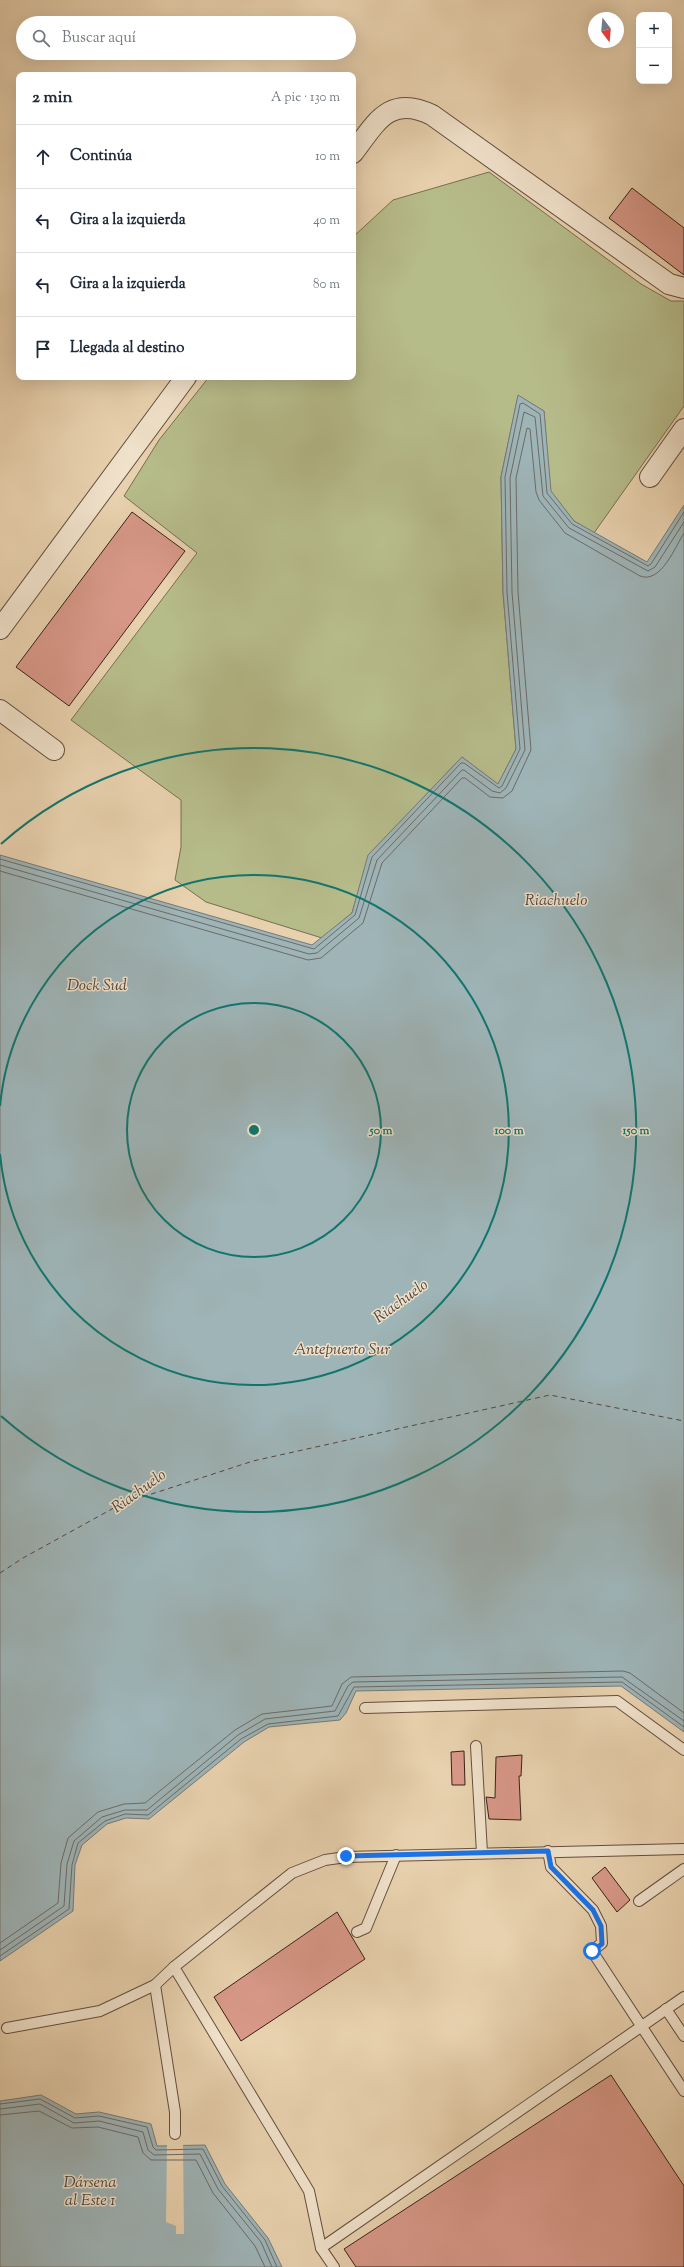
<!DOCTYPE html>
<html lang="es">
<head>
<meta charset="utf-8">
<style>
  body { margin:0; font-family:"Sorts Mill Goudy",serif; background:#f6f6f7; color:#1f2937 }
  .controls { position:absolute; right:12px; top:12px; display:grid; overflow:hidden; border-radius:8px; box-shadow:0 4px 16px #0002 }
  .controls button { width:36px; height:36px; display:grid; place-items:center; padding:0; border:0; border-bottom:1px solid #e0e1e3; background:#fff; color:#1f2937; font:20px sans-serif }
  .compass { position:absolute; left:588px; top:12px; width:36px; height:36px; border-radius:50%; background:#fff; box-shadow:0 4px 16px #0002; rotate:164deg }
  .stop { position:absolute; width:12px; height:12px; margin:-9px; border:3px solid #1a73e8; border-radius:50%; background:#fff }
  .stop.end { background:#1a73e8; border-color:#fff; box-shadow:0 1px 4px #0008 }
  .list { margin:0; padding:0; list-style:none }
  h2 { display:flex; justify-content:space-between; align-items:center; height:52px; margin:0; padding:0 16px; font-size:17px }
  h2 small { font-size:13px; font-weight:400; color:#747a83 }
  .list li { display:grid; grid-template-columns:26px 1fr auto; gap:12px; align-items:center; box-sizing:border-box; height:64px; padding:0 16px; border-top:1px solid #e0e1e3 }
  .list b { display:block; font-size:15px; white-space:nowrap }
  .list em { font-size:13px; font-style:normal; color:#747a83 }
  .icon { flex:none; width:22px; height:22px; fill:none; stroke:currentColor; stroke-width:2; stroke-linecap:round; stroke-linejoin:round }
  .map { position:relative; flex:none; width:684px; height:2267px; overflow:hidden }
  .search { position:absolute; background:#fff; box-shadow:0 4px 16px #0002; left:16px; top:16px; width:340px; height:44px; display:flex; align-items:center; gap:10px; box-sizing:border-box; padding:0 14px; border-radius:22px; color:#747a83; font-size:15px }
  .panel { position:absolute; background:#fff; box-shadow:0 4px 16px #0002; left:16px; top:72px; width:340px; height:308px; border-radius:8px }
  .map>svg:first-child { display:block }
  .green { fill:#b6bb8a; stroke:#786e51 }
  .water { fill:#9eb4b7; stroke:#767a77 }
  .pier { fill:#e8d1ae }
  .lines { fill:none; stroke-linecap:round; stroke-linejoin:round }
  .shore { stroke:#6c6b68; stroke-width:1 }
  .ferry { stroke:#524640; stroke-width:1; stroke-dasharray:5 4; stroke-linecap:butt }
  .building { fill:#d89888; stroke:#392218 }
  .lane-casing { stroke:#654e3e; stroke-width:12 }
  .street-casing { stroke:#654e3e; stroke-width:22 }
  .lane { stroke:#f0e1ca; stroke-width:10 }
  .street { stroke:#f0e1ca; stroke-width:20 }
  .route { stroke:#1a73e8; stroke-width:5 }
  .ring { fill:none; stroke:#0f766e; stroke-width:2 }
  .labels { text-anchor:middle; stroke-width:3; stroke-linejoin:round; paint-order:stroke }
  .water-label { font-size:16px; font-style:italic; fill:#524640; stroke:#f0e1ca }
  .centre { fill:#0f766e; stroke:#f0e1ca; stroke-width:2 }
  .ring-label { font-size:12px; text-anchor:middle; font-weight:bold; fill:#0f766e; stroke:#f0e1ca; stroke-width:3; stroke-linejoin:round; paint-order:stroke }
</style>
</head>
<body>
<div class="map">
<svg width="684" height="2267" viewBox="0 0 684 2267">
  <rect width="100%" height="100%" fill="#e8d1ae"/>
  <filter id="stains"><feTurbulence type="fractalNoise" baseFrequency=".005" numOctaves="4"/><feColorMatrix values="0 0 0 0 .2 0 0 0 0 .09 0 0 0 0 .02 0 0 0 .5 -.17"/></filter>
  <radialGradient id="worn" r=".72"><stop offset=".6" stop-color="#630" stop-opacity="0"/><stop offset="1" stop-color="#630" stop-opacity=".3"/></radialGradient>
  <!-- green -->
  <path class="green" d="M489,172L641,284L671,301H684V406L594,533L574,521L550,491L544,411L518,396L501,477L503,592L516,749L498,785L462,757L369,855L352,913L322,938L206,902L175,880L181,847V800L71,720L197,553L124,496L159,440L209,377H353V237L393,200Z"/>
  <!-- water -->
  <g class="water">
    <path d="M518,395L544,411L551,491L574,521L647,562L684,505V1732L621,1686L356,1691L346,1713L340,1720L269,1727L244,1742L149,1819L126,1818L107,1824L82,1845L75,1865L73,1911L0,1961V855L312,945L352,913L368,855L462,757L498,784L516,749L503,592L501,477Z"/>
    <path d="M41,2095L76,2114L99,2112L151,2124L157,2146L205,2145L225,2184L268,2238L282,2267H0V2101Z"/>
  </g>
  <!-- pier -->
  <path class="pier" d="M183,2143L184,2234H176V2226L166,2222L167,2144Z"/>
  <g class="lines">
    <!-- shore -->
    <g class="shore">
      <path d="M0,859L314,949L355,915L372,857L461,763H464L499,788L502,786L520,749L507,592L505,477L520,404L523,403L540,414L547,493L572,524L648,566L651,564L684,512"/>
      <path d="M0,865L309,954L317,953L359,918L377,860L462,770H464L492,791L500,793L506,788L525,750L512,592L510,478L524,412L535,417L543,496L569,528L648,571L655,567L684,522"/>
      <path d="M0,871L308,960L321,958L363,923L382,863L462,778H465L490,797L503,798L512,791L531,750L518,592L516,478L527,428L530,429L536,492L539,500L565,533L640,576C661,584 675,547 684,533"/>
      <path d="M0,1943L58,1903L61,1863L68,1838L98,1812L124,1804L145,1803L235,1730L262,1714L332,1706L342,1684L351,1677L623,1671L630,1673L684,1713"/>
      <path d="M0,1950L64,1906L67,1864L74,1841L102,1817L125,1810H147L238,1735L265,1719L335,1711L348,1686L353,1682L622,1677L684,1721"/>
      <path d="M0,1956L69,1909L72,1865L78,1843L105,1821L125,1814L148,1815L241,1739L268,1724L338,1716L354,1687L622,1682L684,1727"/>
      <path d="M0,2104L40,2099L75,2118L99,2116L147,2127L153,2147L156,2150L203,2149L222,2186L265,2240L277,2267"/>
      <path d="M0,2109L40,2104L74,2123L99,2121L143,2132L148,2150L154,2155L200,2154L218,2189L261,2242L272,2267"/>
      <path d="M0,2115L39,2111L72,2128L98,2127L138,2137L143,2153L151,2160H196L213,2193L255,2246L265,2267"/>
    </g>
    <!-- ferry -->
    <path class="ferry" d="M0,1573L23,1558L121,1504L253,1461L550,1395L684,1421"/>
  </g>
  <!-- building -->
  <g class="building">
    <path d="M632,188L684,228V275L609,218Z"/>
    <path d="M132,512L185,551L69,706L16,667Z"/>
    <path d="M464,1751L465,1785H452L451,1752Z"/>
    <path d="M522,1755L521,1776H519L521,1820L489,1819L486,1797L495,1798L496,1757Z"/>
    <path d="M605,1867L630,1900L617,1912L592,1878Z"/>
    <path d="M337,1912L365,1959L241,2041L214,1997Z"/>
    <path d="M611,2075L684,2186V2267H356L344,2249Z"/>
  </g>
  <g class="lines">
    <defs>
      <g id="lane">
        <path d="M365,1708L617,1701L684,1750"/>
        <path d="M476,1746L482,1853"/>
        <path d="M548,1851L551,1867L593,1910L601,1926L602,1943L592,1951L684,2091"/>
        <path d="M639,1901L684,1869"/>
        <path d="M357,1932L366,1928L396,1855"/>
        <path d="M155,1985L175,2112V2134"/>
        <path d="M666,2009L684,2036"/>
        <path d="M7,2028L100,2011L155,1985L174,1967"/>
        <path d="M321,2248L684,1997"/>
        <path d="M334,2267L321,2248L309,2191L174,1967L292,1873L325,1860L346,1857L684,1849"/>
      </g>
      <g id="street">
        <path d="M353,153C376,123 389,94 432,115L669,284L684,288"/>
        <path d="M650,477L684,429"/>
        <path d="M0,629L186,377"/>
        <path d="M0,710L54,750"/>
      </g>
    </defs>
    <!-- lane casing -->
    <use href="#lane" class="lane-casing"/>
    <!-- street casing -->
    <use href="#street" class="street-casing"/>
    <!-- lane -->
    <use href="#lane" class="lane"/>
    <!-- street -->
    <use href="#street" class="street"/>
  </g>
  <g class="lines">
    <!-- route -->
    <path class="route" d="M346,1856L548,1851L551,1867L593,1910L601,1926L602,1944L592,1951"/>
  </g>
  <!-- distance rings -->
  <g class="ring">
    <circle cx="254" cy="1130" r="127"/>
    <path d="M0 1106A255 255 0 1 1 0 1154"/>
    <path d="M1 844A382 382 0 1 1 1 1416"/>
  </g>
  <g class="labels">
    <!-- water labels -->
    <g class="water-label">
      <text x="556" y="905">Riachuelo</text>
      <text x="97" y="990">Dock Sud</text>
      <text transform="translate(400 1300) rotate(-36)" y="6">Riachuelo</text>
      <text x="342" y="1354">Antepuerto Sur</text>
      <text transform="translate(138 1490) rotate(-36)" y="6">Riachuelo</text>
      <text x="90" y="2187">Dársena<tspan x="90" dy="18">al Este 1</tspan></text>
    </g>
  </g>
  <circle cx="254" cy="1130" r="6" class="centre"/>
  <g class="ring-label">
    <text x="381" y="1134">50 m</text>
    <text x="509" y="1134">100 m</text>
    <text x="636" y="1134">150 m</text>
  </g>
  <rect width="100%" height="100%" filter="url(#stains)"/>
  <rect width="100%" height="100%" fill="url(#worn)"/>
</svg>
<div class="controls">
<button>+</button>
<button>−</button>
</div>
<svg class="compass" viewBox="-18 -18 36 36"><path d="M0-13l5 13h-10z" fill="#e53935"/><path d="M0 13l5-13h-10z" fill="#747a83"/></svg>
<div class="stop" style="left:592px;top:1951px"></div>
<div class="stop end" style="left:346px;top:1856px"></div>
<div class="search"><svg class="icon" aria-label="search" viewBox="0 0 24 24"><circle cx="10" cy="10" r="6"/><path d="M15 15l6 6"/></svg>Buscar aquí</div>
<section class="panel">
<h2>2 min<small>A pie · 130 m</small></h2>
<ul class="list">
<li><svg class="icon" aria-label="ahead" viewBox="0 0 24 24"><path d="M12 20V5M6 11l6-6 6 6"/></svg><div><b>Continúa</b></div><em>10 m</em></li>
<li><svg class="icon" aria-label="left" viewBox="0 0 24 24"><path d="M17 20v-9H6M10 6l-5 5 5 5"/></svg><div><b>Gira a la izquierda</b></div><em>40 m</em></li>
<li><svg class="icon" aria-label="left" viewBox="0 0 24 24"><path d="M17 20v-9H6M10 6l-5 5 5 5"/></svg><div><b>Gira a la izquierda</b></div><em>80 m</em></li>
<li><svg class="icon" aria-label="arrive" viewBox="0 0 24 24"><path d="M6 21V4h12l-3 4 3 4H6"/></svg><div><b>Llegada al destino</b></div></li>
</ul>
</section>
</div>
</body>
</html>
